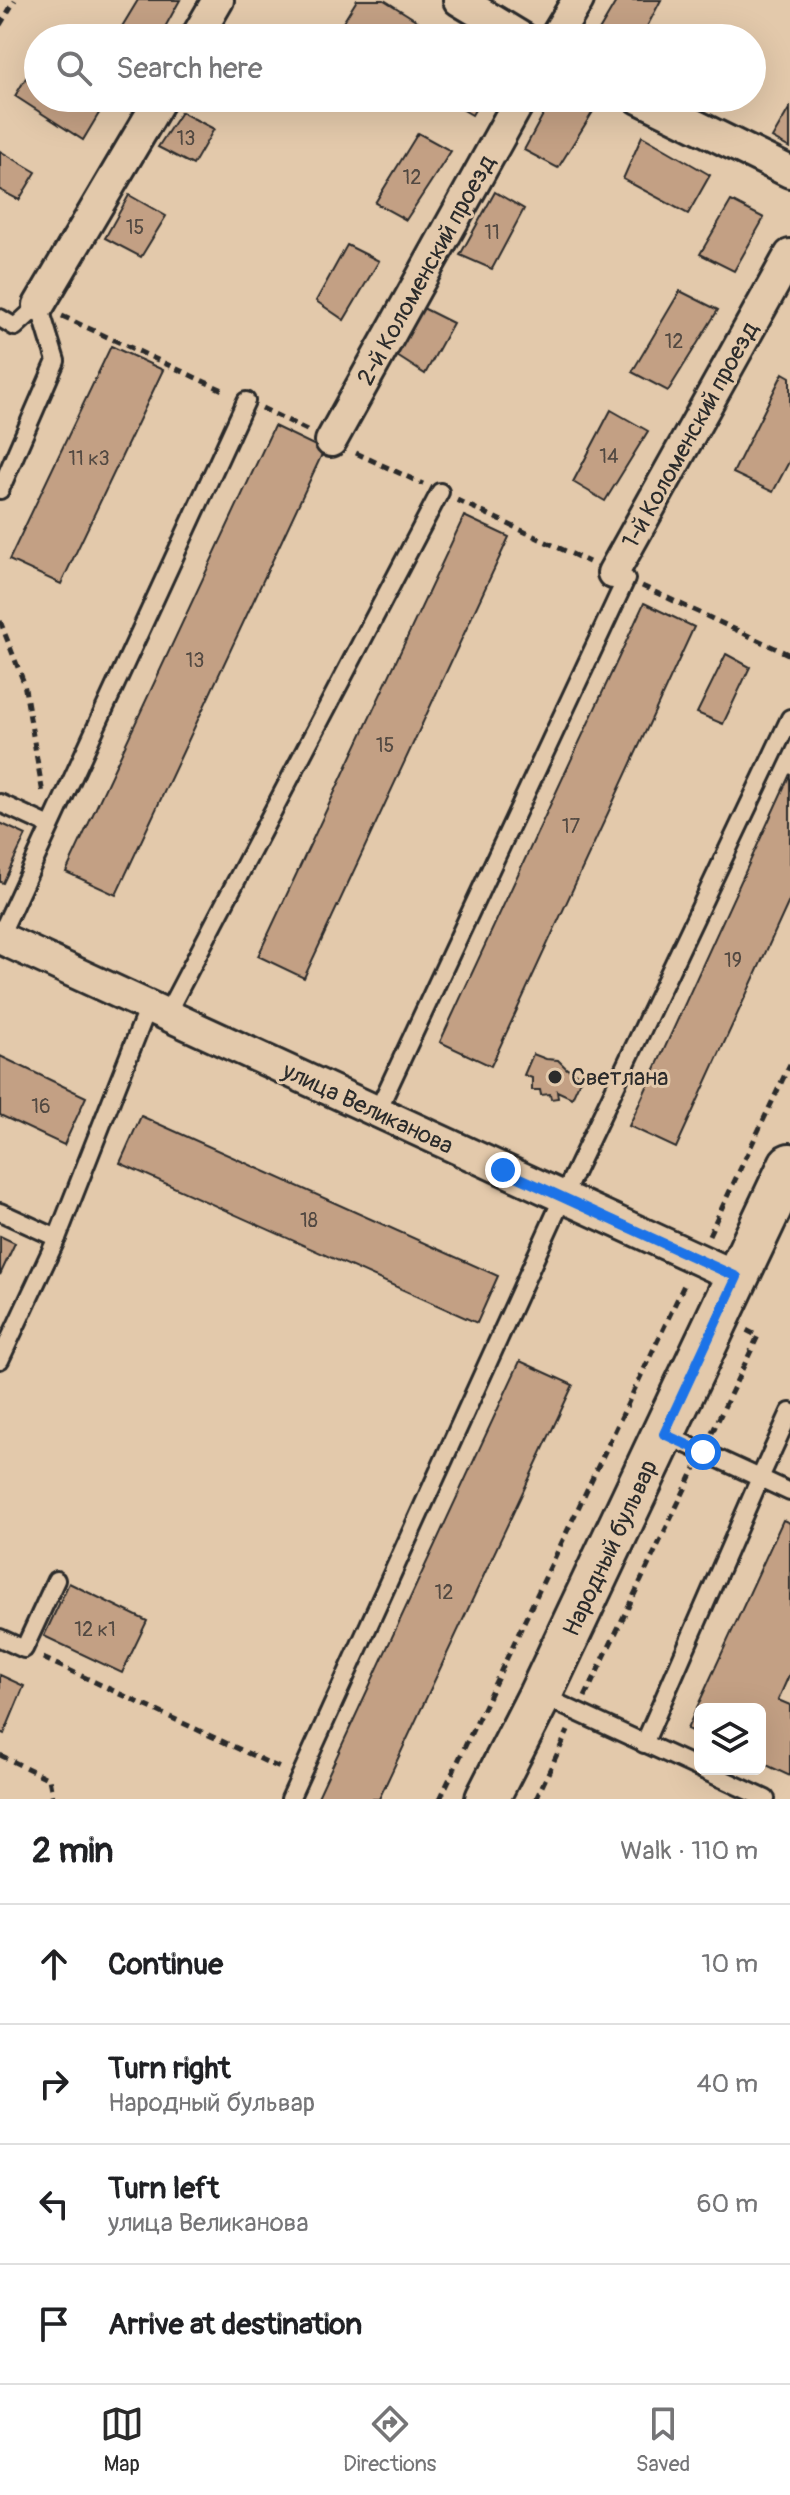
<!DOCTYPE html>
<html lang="en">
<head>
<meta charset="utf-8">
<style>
  body { margin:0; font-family:Pangolin,sans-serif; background:#f2f2f2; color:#202124 }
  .controls { position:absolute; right:24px; bottom:24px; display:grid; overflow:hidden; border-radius:12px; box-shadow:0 8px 32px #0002 }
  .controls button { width:72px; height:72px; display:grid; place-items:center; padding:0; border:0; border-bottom:2px solid #e0e0e0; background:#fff; color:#202124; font:40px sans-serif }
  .stop { position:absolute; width:24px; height:24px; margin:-18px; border:6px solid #1a73e8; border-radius:50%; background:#fff }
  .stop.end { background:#1a73e8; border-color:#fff; box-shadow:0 2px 8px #0008 }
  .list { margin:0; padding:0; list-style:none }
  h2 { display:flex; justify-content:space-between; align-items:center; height:104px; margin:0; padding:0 32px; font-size:34px }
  h2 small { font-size:26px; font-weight:400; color:#757577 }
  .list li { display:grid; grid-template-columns:52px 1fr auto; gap:24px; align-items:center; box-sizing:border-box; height:120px; padding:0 32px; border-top:2px solid #e0e0e0 }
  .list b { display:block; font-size:30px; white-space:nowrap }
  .list p { margin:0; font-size:26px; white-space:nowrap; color:#757577 }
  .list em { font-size:26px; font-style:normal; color:#757577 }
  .icon { flex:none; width:44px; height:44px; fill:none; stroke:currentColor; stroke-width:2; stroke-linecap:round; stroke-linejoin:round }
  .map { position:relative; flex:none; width:790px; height:1799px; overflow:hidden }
  .search { position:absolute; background:#fff; box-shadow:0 8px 32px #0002; left:24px; right:24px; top:24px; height:88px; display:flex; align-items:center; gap:20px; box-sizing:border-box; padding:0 28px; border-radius:44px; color:#757577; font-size:30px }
  .sheet { height:584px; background:#fff }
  nav { display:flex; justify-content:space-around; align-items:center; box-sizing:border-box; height:112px; border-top:2px solid #e0e0e0; background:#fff; font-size:22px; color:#757577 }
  nav a { display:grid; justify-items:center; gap:4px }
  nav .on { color:#2b2b2b }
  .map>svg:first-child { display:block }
  .building { fill:#c3a084; stroke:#2b2b2b; stroke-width:2 }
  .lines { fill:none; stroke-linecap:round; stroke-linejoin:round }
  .lane-casing { stroke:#2b2b2b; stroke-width:22 }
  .street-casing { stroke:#2b2b2b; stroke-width:36 }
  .secondary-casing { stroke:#2b2b2b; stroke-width:48 }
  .path { stroke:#2b2b2b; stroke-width:5; stroke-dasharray:8 6; stroke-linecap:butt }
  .lane { stroke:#e3c9ab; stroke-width:16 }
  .street { stroke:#e3c9ab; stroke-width:30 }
  .secondary { stroke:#e3c9ab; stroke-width:42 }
  .route { stroke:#1a73e8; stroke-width:10 }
  .poi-dot { fill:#2b2b2b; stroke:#e3c9ab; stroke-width:3 }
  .labels { text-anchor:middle; stroke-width:6; stroke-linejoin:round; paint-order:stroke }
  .number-label { font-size:20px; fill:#514841 }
  .street-label { font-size:24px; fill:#2b2b2b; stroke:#e3c9ab }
  .poi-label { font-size:24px; fill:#2b2b2b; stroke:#e3c9ab; text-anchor:start }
</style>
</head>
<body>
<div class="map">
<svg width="790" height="1799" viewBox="0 0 790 1799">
  <rect width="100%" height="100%" fill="#e3c9ab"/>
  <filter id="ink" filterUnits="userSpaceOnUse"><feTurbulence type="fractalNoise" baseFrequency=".0125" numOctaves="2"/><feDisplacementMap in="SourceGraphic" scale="16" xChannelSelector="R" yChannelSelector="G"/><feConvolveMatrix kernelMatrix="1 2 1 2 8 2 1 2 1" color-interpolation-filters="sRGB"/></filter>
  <g filter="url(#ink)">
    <!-- building -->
    <g class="building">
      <path d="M138,0H180L159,38H115Z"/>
      <path d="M357,0H384L435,32L431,38H354L339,29Z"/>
      <path d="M617,0H661L641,38H604L597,34Z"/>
      <path d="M38,58V98L107,100L83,140L15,96Z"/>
      <path d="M443,98H482L472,115Z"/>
      <path d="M552,98H592L599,102L558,168L524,150Z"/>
      <path d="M790,107V148L772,138Z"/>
      <path d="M181,112L214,129L193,165L158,147Z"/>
      <path d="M418,133L451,151L406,220L375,203Z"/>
      <path d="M642,136L710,175L688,214L623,179Z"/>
      <path d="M0,151L36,172L19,200L0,190Z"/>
      <path d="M495,192L524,209L492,269L460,255Z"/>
      <path d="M129,195L166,216L141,257L105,238Z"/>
      <path d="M731,201L764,218L734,271L700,254Z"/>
      <path d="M347,245L379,261L344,320L316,301Z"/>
      <path d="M680,291L718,310L668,391L632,372Z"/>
      <path d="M421,307L453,323L425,374L397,356Z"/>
      <path d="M111,346L163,370L61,584L9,560Z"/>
      <path d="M783,373L790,377V460L773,492L733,473Z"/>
      <path d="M611,410L648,431L605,501L573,482Z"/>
      <path d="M274,426L324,450L116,895L66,872Z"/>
      <path d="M464,516L509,537L304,978L258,956Z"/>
      <path d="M644,603L694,627L491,1066L440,1042Z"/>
      <path d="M726,654L750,667L723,724L697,713Z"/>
      <path d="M790,774V899L676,1148L629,1126Z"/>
      <path d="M0,823L26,835L3,883L0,882Z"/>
      <path d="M533,1054L546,1059L558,1060L567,1069L582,1076L572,1098L557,1091L558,1098L551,1099L550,1094L541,1095L540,1090H532V1078L524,1075Z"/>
      <path d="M0,1056L86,1097L64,1145L0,1115Z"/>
      <path d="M141,1116L498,1276L477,1323L120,1163Z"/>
      <path d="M0,1236L15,1243L0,1275Z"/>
      <path d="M520,1361L573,1385L379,1799H317Z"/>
      <path d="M783,1520L790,1523V1673L778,1700L790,1705V1776L760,1762V1709H700V1735L687,1729Z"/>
      <path d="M69,1583L147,1621L122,1673L44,1636Z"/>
      <path d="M0,1675L24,1686L4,1734L0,1732Z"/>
    </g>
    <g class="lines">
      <defs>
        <g id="lane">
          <path d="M0,318L15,327L39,305L56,361L0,490"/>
          <path d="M0,803L50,826"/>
          <path d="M0,936L246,401"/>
          <path d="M166,1015L440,492"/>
          <path d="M377,1112L626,579"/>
          <path d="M0,1212L57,1238"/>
          <path d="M0,1360L57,1238L148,1007"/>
          <path d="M664,1434L760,1478L790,1412"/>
          <path d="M0,1638L24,1649L56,1580"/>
          <path d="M540,1695L766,1799"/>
          <path d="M644,1744L760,1478L790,1492"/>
          <path d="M290,1799L563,1197L790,718"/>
        </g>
        <g id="street">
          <path d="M459,0L522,38"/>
          <path d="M196,38L218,0"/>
          <path d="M555,38L578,0"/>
          <path d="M639,98L790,172"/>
          <path d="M39,305L161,98"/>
          <path d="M331,441L521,98"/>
          <path d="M613,573L790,255"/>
          <path d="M0,938L737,1277"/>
        </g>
        <path id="secondary" d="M487,1799L540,1695L790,1165"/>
      </defs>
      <!-- lane casing -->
      <use href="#lane" class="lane-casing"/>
      <!-- street casing -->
      <use href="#street" class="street-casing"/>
      <!-- secondary casing -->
      <use href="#secondary" class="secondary-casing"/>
      <!-- path -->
      <g class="path">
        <path d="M0,25L15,0"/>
        <path d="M62,316L227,392"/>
        <path d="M262,408L307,430"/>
        <path d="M356,453L423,484"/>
        <path d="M457,500L589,562"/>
        <path d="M642,586L790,655"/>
        <path d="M0,621L24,683L43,794"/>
        <path d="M709,1235L790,1064"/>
        <path d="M712,1433L758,1336L746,1330"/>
        <path d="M43,1658L284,1770"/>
        <path d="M585,1697L695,1468"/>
        <path d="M0,1755L49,1779L53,1799"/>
        <path d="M440,1799L685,1283"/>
        <path d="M536,1799L568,1731"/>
      </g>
      <!-- lane -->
      <use href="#lane" class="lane"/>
      <!-- street -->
      <use href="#street" class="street"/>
      <!-- secondary -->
      <use href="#secondary" class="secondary"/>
    </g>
  </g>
  <g class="lines" filter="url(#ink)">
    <!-- route -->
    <path class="route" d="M503,1170L737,1277L664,1434L703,1452"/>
  </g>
  <!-- markers -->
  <circle class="poi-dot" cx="555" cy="1077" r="8"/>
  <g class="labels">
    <!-- number labels -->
    <g class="number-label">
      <text x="186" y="145">13</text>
      <text x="412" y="184">12</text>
      <text x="135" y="234">15</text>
      <text x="492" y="239">11</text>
      <text x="674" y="348">12</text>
      <text x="609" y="463">14</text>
      <text x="89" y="465">11 к3</text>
      <text x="195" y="667">13</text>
      <text x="385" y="752">15</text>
      <text x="571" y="833">17</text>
      <text x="733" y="967">19</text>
      <text x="41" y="1113">16</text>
      <text x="309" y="1227">18</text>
      <text x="444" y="1599">12</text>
      <text x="95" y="1636">12 к1</text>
    </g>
    <!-- street labels -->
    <g class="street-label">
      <text transform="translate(426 270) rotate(-61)" y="8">2-й Коломенский проезд</text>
      <text transform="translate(690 435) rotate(-61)" y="8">1-й Коломенский проезд</text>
      <text transform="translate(368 1108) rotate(25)" y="8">улица Великанова</text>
      <text transform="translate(610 1548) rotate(-65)" y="8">Народный бульвар</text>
    </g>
    <!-- poi labels -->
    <g class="poi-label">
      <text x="571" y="1085">Светлана</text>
    </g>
  </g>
</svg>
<div class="controls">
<button><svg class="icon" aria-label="layers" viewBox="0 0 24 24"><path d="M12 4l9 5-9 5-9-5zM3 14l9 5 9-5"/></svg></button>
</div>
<div class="stop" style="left:703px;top:1452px"></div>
<div class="stop end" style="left:503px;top:1170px"></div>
<div class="search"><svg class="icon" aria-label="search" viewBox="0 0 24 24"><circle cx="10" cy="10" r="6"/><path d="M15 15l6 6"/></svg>Search here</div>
</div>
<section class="sheet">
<h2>2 min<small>Walk · 110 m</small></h2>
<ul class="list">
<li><svg class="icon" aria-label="ahead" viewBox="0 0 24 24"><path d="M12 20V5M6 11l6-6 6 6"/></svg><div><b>Continue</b></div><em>10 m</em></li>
<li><svg class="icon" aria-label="right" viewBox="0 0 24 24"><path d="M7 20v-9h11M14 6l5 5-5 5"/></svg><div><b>Turn right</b><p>Народный бульвар</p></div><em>40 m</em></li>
<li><svg class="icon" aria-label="left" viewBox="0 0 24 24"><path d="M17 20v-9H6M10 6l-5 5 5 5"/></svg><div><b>Turn left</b><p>улица Великанова</p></div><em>60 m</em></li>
<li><svg class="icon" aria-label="arrive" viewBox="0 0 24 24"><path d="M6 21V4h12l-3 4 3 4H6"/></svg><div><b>Arrive at destination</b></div></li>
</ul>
</section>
<nav>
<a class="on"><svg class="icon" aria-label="map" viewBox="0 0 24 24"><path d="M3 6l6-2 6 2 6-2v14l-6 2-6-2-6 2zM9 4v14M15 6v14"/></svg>Map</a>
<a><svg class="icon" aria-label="directions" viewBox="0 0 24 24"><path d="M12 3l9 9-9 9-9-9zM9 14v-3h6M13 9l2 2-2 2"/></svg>Directions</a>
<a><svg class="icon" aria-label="saved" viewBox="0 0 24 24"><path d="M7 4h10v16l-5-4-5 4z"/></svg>Saved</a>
</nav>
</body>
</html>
